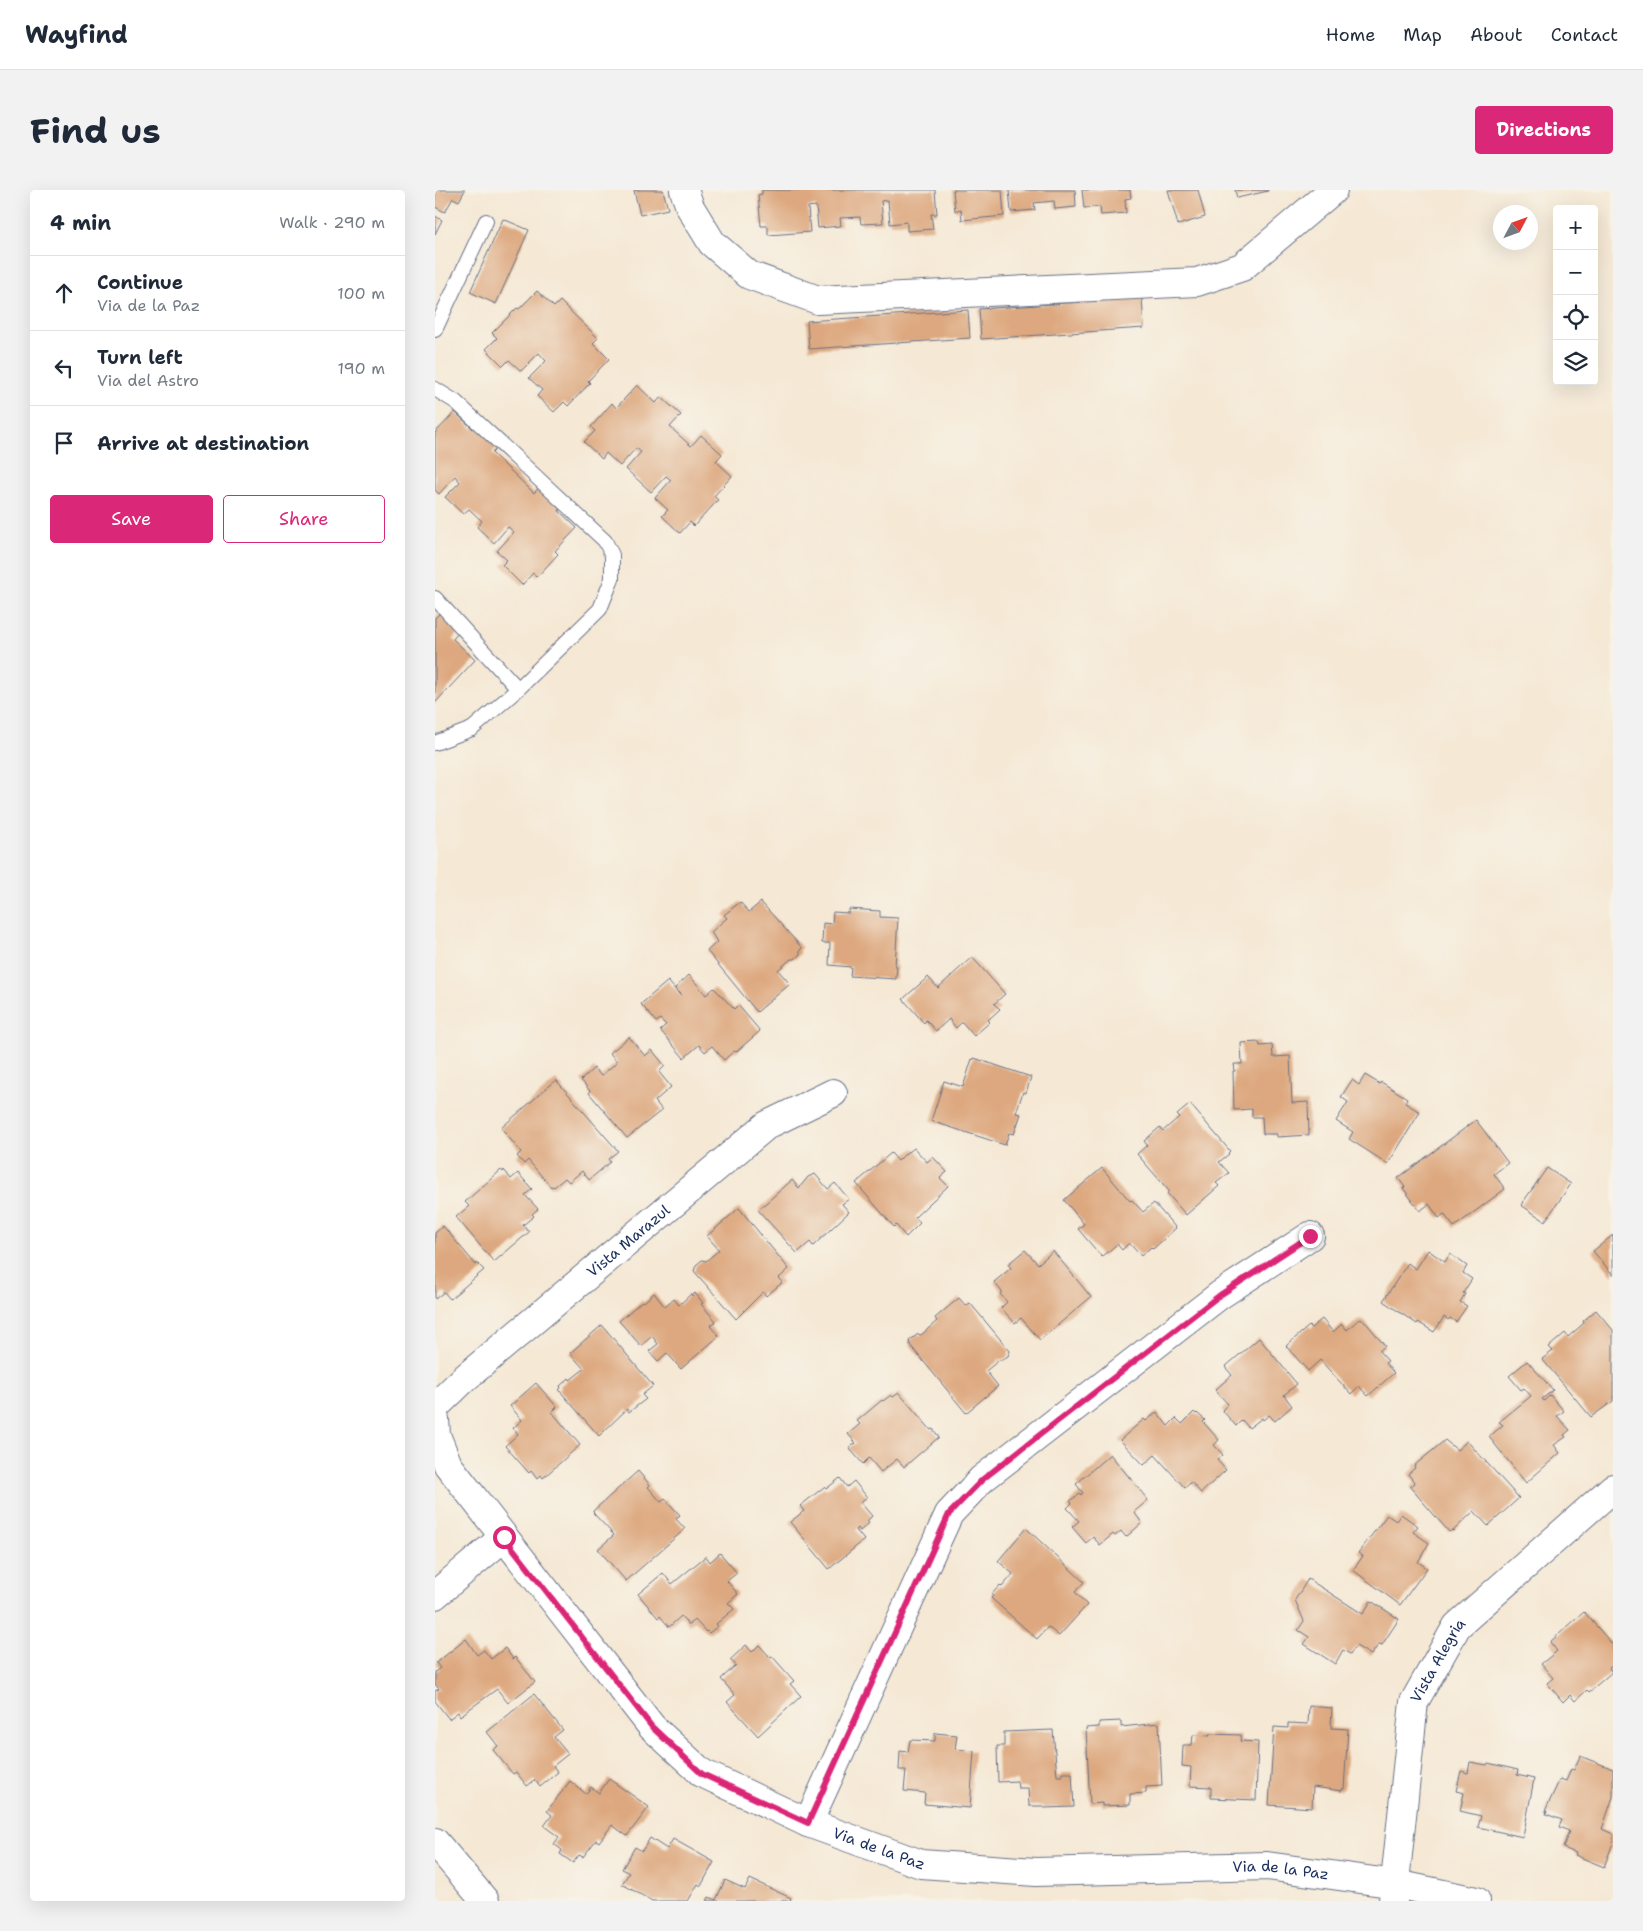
<!DOCTYPE html>
<html lang="en">
<head>
<meta charset="utf-8">
<style>
  body { margin:0; font-family:"Shantell Sans",sans-serif; background:#f2f2f3; color:#1f2937 }
  .controls { position:absolute; right:15px; top:15px; display:grid; overflow:hidden; border-radius:5px; box-shadow:0 5px 20px #0002 }
  .controls button { width:45px; height:45px; display:grid; place-items:center; padding:0; border:0; border-bottom:1px solid #e0e1e3; background:#fff; color:#1f2937; font:25px sans-serif }
  .compass { position:absolute; left:1058px; top:15px; width:45px; height:45px; border-radius:50%; background:#fff; box-shadow:0 5px 20px #0002; rotate:49deg }
  .stop { position:absolute; width:15px; height:15px; margin:-11px; border:4px solid #db2777; border-radius:50%; background:#fff }
  .stop.end { background:#db2777; border-color:#fff; box-shadow:0 1px 5px #0008 }
  .list { margin:0; padding:0; list-style:none }
  h2 { display:flex; justify-content:space-between; align-items:center; height:65px; margin:0; padding:0 20px; font-size:21px }
  h2 small { font-size:16px; font-weight:400; color:#747a83 }
  .list li { display:grid; grid-template-columns:32px 1fr auto; gap:15px; align-items:center; box-sizing:border-box; height:75px; padding:0 20px; border-top:1px solid #e0e1e3 }
  .list b { display:block; font-size:19px; white-space:nowrap }
  .list p { margin:0; font-size:16px; white-space:nowrap; color:#747a83 }
  .list em { font-size:16px; font-style:normal; color:#747a83 }
  .actions { display:flex; gap:10px; padding:15px 20px }
  .actions a { flex:1; padding:11px 0; border:1px solid #db2777; border-radius:5px; text-align:center; font-size:18px; color:#db2777 }
  .actions .main { background:#db2777; color:#fff }
  .icon { flex:none; width:28px; height:28px; fill:none; stroke:currentColor; stroke-width:2; stroke-linecap:round; stroke-linejoin:round }
  .map { position:relative; flex:none; width:1178px; height:1711px; overflow:hidden; border-radius:5px }
  header { display:flex; align-items:center; gap:30px; box-sizing:border-box; height:70px; padding:0 25px; background:#fff; border-bottom:1px solid #e0e1e3 }
  header strong { font-size:24px }
  nav { display:flex; gap:28px; margin-inline-start:auto; font-size:18px }
  .intro { display:flex; align-items:center; justify-content:space-between; box-sizing:border-box; height:120px; padding:0 30px }
  h1 { margin:0; font-size:35px }
  .button { padding:12px 22px; border-radius:5px; background:#db2777; color:#fff; font-size:18px; font-weight:700 }
  main { display:flex; gap:30px; padding:0 30px }
  aside { flex:1; background:#fff; border-radius:5px; box-shadow:0 5px 20px #0002 }
  .map>svg:first-child { display:block }
  .building { fill:#dda87f }
  .lines { fill:none; stroke-linecap:round; stroke-linejoin:round }
  .lane-casing { stroke:#677087; stroke-width:16 }
  .street-casing { stroke:#677087; stroke-width:30 }
  .secondary-casing { stroke:#677087; stroke-width:30 }
  .lane { stroke:#fff; stroke-width:14 }
  .street { stroke:#fff; stroke-width:28 }
  .secondary { stroke:#fff; stroke-width:28 }
  .route { stroke:#db2777; stroke-width:6 }
  .labels { text-anchor:middle; stroke-width:4.5; stroke-linejoin:round; paint-order:stroke }
  .street-label { font-size:15px; fill:#1b2f5e; stroke:#f7f3e8 }
</style>
</head>
<body>
<header>
<strong>Wayfind</strong>
<nav><a>Home</a><a>Map</a><a>About</a><a>Contact</a></nav>
</header>
<div class="intro"><h1>Find us</h1><a class="button">Directions</a></div>
<main>
<aside>
<h2>4 min<small>Walk · 290 m</small></h2>
<ul class="list">
<li><svg class="icon" aria-label="ahead" viewBox="0 0 24 24"><path d="M12 20V5M6 11l6-6 6 6"/></svg><div><b>Continue</b><p>Via de la Paz</p></div><em>100 m</em></li>
<li><svg class="icon" aria-label="left" viewBox="0 0 24 24"><path d="M17 20v-9H6M10 6l-5 5 5 5"/></svg><div><b>Turn left</b><p>Via del Astro</p></div><em>190 m</em></li>
<li><svg class="icon" aria-label="arrive" viewBox="0 0 24 24"><path d="M6 21V4h12l-3 4 3 4H6"/></svg><div><b>Arrive at destination</b></div></li>
</ul>
<div class="actions"><a class="main">Save</a><a>Share</a></div>
</aside>
<div class="map">
<svg width="1178" height="1711" viewBox="0 0 1178 1711">
  <rect width="100%" height="100%" fill="#f7f3e8"/>
  <filter id="ink" filterUnits="userSpaceOnUse"><feTurbulence type="fractalNoise" baseFrequency=".02" numOctaves="2"/><feDisplacementMap in="SourceGraphic" scale="10" xChannelSelector="R" yChannelSelector="G"/><feConvolveMatrix kernelMatrix="1 2 1 2 8 2 1 2 1" color-interpolation-filters="sRGB"/></filter>
  <filter id="wash" filterUnits="userSpaceOnUse"><feTurbulence type="fractalNoise" baseFrequency=".0096" numOctaves="4" result="noise"/><feDisplacementMap in="SourceGraphic" scale="20" xChannelSelector="R" yChannelSelector="G"/><feGaussianBlur stdDeviation="1.12" result="paint"/><feColorMatrix in="noise" values="0 0 0 0 0 0 0 0 0 0 0 0 0 0 0 0 0 1.4 0 .05"/><feComposite in="paint" operator="in"/></filter>
  <g filter="url(#wash)">
    <rect width="100%" height="100%" fill="#f5e8d4"/>
    <g id="blocks">
      <!-- building -->
      <g class="building">
        <path d="M0,0H30L24,11L18,8L10,22L0,17Z"/>
        <path d="M199,0H228L233,19L205,25Z"/>
        <path d="M327,0H500L502,24H496L498,39L472,41V32L455,34L453,10L446,11L448,33L426,34L425,27L405,28L406,36L383,38L381,16L373,17L375,42L333,45V36H326L323,5L327,4Z"/>
        <path d="M518,0H567L569,26L527,30L526,20L520,21Z"/>
        <path d="M574,0H640L641,17L620,19L619,11L599,13L600,20L576,22Z"/>
        <path d="M647,0H695L696,8L690,9L691,23L666,25L665,17L649,18Z"/>
        <path d="M733,0H763L770,27L743,35Z"/>
        <path d="M800,0H833V1L802,8Z"/>
        <path d="M0,26L7,30L0,44Z"/>
        <path d="M68,29L94,40L61,114L35,102Z"/>
        <path d="M102,101L119,117L125,111L163,148L158,153L174,169L153,191L155,193L133,216L129,212L119,222L102,206L107,200L94,188L111,171L104,163L86,181L74,170L68,176L51,159L62,148L57,143L82,118L84,119Z"/>
        <path d="M707,108L709,138L546,149L544,119Z"/>
        <path d="M533,120L535,148L374,159L372,131Z"/>
        <path d="M202,195L221,213L226,207L246,225L235,237L256,256L266,245L287,264L281,271L297,286L279,306L283,310L259,336L255,332L245,343L227,326L233,320L220,308L236,290L231,286L216,302L191,279L206,262L201,258L185,276L171,263L167,269L149,252L160,241L156,237L177,213L181,218Z"/>
        <path d="M20,222L38,239L44,233L65,254L57,263L99,303L107,294L129,315L124,321L142,338L120,361L123,364L102,387L98,383L87,395L67,375L72,370L62,361L79,342L73,337L59,353L42,337L47,331L34,319L28,324L10,307L25,292L20,286L4,304L0,300V243Z"/>
        <path d="M4,424L23,443L18,449L40,470L0,513V428Z"/>
        <path d="M305,712L314,722L326,712L367,758L365,760V764L360,769H356L343,780L355,794L322,822L272,761L282,752L276,742L292,728L289,725Z"/>
        <path d="M414,719L445,721V727L463,728L460,776H462L461,789L415,786L416,777L394,775L395,753H387L388,733L397,734L398,722L414,723Z"/>
        <path d="M537,767L570,804L559,814L565,819L553,830L555,832L539,846L527,832L521,838L514,829L501,841L491,830L489,833L468,809L493,787L503,798Z"/>
        <path d="M254,785L271,805L279,798L299,819L303,815L325,841L301,862L299,861L289,870L277,856L270,862L264,855L249,868L225,840L231,835L225,829L221,832L206,814L233,791L245,805L246,804L240,798Z"/>
        <path d="M194,847L210,866L217,860L230,876L224,882L236,897L220,911L227,920L192,948L154,903L155,901L146,890L159,878L166,886L182,872L175,863Z"/>
        <path d="M824,852L825,856L837,855L838,867L855,866L857,913L873,912L874,945L842,947V944H828L827,927H817V919L799,920L798,881H800L799,874H807L806,853Z"/>
        <path d="M539,868L596,887L591,903L588,902L581,923L586,924L579,944L574,943L570,955L496,931L509,891L528,897L537,869L538,870Z"/>
        <path d="M930,885L945,894L946,892L972,908L970,913L985,922L953,974L914,949L918,942L901,931L913,912L906,907L917,890L924,895Z"/>
        <path d="M121,890L183,961L173,969L175,972L154,990L147,981L134,992L130,988L119,997L118,996L116,997L93,970L89,974L82,966L86,962L66,938Z"/>
        <path d="M755,914L795,961L793,963L794,964L784,972L794,983L781,993L784,996L751,1025L732,1003L734,1001L702,964L712,955L709,951L725,937L728,941L744,927L742,925Z"/>
        <path d="M1041,930L1073,973L1059,984L1070,999L1019,1037L1009,1024L1004,1028L994,1014L985,1021L968,998L970,997L963,988Z"/>
        <path d="M479,958L492,972L498,967L512,982L505,988L513,996L480,1027L485,1033L471,1047L461,1035L459,1037L421,993L456,963L463,971L473,961L474,962Z"/>
        <path d="M667,978L695,1011L697,1010L708,1022L719,1013L741,1038L718,1059L716,1057L706,1066L694,1053L687,1060L682,1054L667,1067L643,1039L649,1034L629,1010Z"/>
        <path d="M1112,978L1136,994L1110,1031L1086,1015Z"/>
        <path d="M66,980L68,982L69,980L76,989L83,983L97,999L90,1005L103,1019L97,1024L99,1026L88,1035L94,1042L59,1072L21,1027L34,1016L30,1012Z"/>
        <path d="M380,984L393,999L400,993L414,1009L407,1014L414,1022L378,1056L375,1052L362,1063L323,1020L357,990L364,998L373,987Z"/>
        <path d="M304,1018L354,1079L344,1088L348,1092L331,1106L328,1102L301,1129L259,1081L261,1075L267,1070L271,1071L284,1060L272,1046Z"/>
        <path d="M8,1036L41,1075L42,1073L49,1080L15,1109L9,1102L0,1109V1043Z"/>
        <path d="M1178,1045V1085L1158,1061Z"/>
        <path d="M590,1060L603,1074L618,1061L656,1107L605,1150L586,1128L580,1133L566,1118L572,1112L565,1104L567,1102L559,1092L576,1078L573,1074Z"/>
        <path d="M993,1060L1010,1072L1015,1064L1032,1076L1028,1083L1037,1089L1028,1103L1030,1104L1025,1112L1032,1116L1021,1132L1015,1128L1013,1130L1009,1127L999,1142L983,1132L982,1134L948,1111L973,1073L981,1079Z"/>
        <path d="M219,1103L230,1117L239,1109L244,1115L256,1104L257,1106L260,1103L268,1113L266,1114L281,1131L275,1136L284,1146L246,1179L232,1163L223,1171L214,1161L223,1154L217,1146L206,1156L184,1131L207,1111L209,1112Z"/>
        <path d="M524,1108L531,1116L535,1113L575,1161L573,1166L567,1170H564L551,1181L563,1196L531,1223L475,1155L474,1151L483,1144L486,1145L502,1131L500,1128Z"/>
        <path d="M1161,1120L1178,1140V1211L1156,1227L1107,1169L1118,1161L1114,1157L1130,1143L1133,1147L1149,1133L1148,1131Z"/>
        <path d="M887,1129L898,1142L907,1134L912,1140L924,1129L926,1130L928,1129L950,1156L944,1161L953,1171L950,1173L959,1183L933,1206L924,1196L916,1204L885,1170L873,1181L851,1156L874,1136L876,1138Z"/>
        <path d="M167,1135L218,1196L207,1205L211,1209L194,1222L192,1219L164,1246L124,1200L126,1198L125,1196L134,1188L135,1190L149,1179L135,1163Z"/>
        <path d="M824,1148L862,1194L849,1205L857,1216L840,1231L834,1225L828,1230L827,1228L814,1238L807,1230L801,1236L787,1220L793,1214L780,1200L797,1185L790,1177Z"/>
        <path d="M1092,1171L1118,1200L1107,1209L1109,1211L1115,1205L1129,1221L1122,1226L1135,1240L1129,1245L1131,1247L1119,1255L1125,1263L1091,1293L1054,1247L1068,1235L1064,1232L1096,1206L1089,1198L1086,1200L1074,1186Z"/>
        <path d="M101,1193L122,1217L117,1222L145,1255L108,1288L106,1285L102,1289L96,1281L94,1283L70,1256L83,1244L78,1238L87,1230L75,1216Z"/>
        <path d="M464,1203L496,1240L498,1239L504,1247L469,1277L462,1269L446,1282L434,1268L428,1274L414,1258L421,1253L413,1244L425,1234L422,1231L447,1210L448,1211L456,1205L458,1207Z"/>
        <path d="M722,1222L733,1236L741,1228L747,1234L759,1222L761,1224L762,1223L770,1230L768,1232L784,1250L779,1255L788,1265L782,1270L791,1280L766,1303L756,1292L750,1298L720,1265L709,1275L685,1250L709,1229L711,1231Z"/>
        <path d="M1010,1250L1022,1260L1032,1251L1084,1308L1053,1336L1039,1321L1018,1341L1017,1340L1014,1342L975,1297L980,1293L973,1284L980,1278L979,1276Z"/>
        <path d="M675,1264L713,1310L699,1322L707,1333L691,1347L686,1341L680,1346L678,1344L665,1355L658,1347L651,1353L637,1337L644,1331L632,1318L637,1313L635,1311L645,1303L646,1305L648,1303L641,1294Z"/>
        <path d="M203,1281L215,1295L213,1297L226,1312L230,1309L245,1325L241,1329L250,1339L191,1391L163,1359L179,1345L159,1324L158,1321Z"/>
        <path d="M405,1288L412,1297L419,1291L432,1307L425,1312L437,1326L432,1331L434,1333L425,1341L423,1338L421,1340L429,1350L394,1379L355,1332L369,1321L365,1316L389,1297L391,1299Z"/>
        <path d="M966,1324L983,1336L978,1342L994,1353L983,1372L992,1378L965,1415L918,1380L928,1366L923,1363L952,1325L961,1331Z"/>
        <path d="M591,1338L649,1392L640,1402L652,1415L624,1446L613,1437L602,1449L556,1408L558,1406L557,1404L565,1395L567,1397L578,1384L563,1371Z"/>
        <path d="M285,1363L302,1383L292,1391L303,1404L293,1413L299,1419L281,1434L283,1436L274,1443L272,1441L271,1442L260,1430L254,1435L246,1426L234,1437L225,1426L223,1428L203,1404L228,1383L237,1394L271,1366L275,1372Z"/>
        <path d="M873,1389L928,1424L936,1411L964,1429L947,1455L944,1454L936,1465L921,1456L915,1464L908,1460L900,1474L869,1454L874,1447L863,1440L869,1431L860,1410Z"/>
        <path d="M1149,1422L1178,1455V1475L1174,1478L1177,1482L1154,1502L1152,1500L1140,1511L1135,1505L1128,1512L1112,1493L1118,1488L1106,1474L1122,1461L1115,1452Z"/>
        <path d="M31,1449L42,1465L49,1460L56,1469L70,1458L78,1469L80,1467L100,1492L73,1513L62,1499L25,1526L23,1522L14,1529L0,1511V1501L4,1499L0,1494V1482L5,1478L1,1473Z"/>
        <path d="M311,1455L317,1462L324,1455L335,1467L337,1466L359,1491L355,1494L366,1506L323,1546L292,1512L300,1505L286,1489L301,1475L295,1470Z"/>
        <path d="M99,1504L128,1540L119,1547L133,1564L118,1576L123,1582L105,1597L100,1590L92,1596L81,1582L78,1584L58,1560L63,1556L52,1542Z"/>
        <path d="M874,1516L897,1518L896,1538L913,1539L909,1599H907V1601L878,1597L877,1618L834,1615L839,1537L853,1538V1533L873,1534Z"/>
        <path d="M686,1531V1537L724,1533L727,1596L711,1597V1603L695,1604V1615L667,1616V1613L655,1614L651,1538L664,1537V1532Z"/>
        <path d="M618,1540L622,1586H627V1583H637L639,1617L608,1618V1616H594L593,1598H583L582,1591L563,1592L562,1556H569V1542Z"/>
        <path d="M500,1543L522,1545L520,1559L539,1561L535,1618L489,1614L490,1603L469,1601L471,1580H464L465,1561L473,1562L475,1550L500,1551Z"/>
        <path d="M774,1544L806,1545L805,1551L823,1552L821,1610L776,1608V1597L755,1596L756,1577L747,1576L748,1555H757L758,1545L775,1546Z"/>
        <path d="M1145,1566L1178,1579V1607L1167,1639L1178,1644V1653L1169,1677L1140,1665L1141,1663L1128,1658L1134,1641L1124,1637L1127,1630L1111,1624L1112,1621H1110L1125,1589L1131,1591L1136,1579L1139,1580Z"/>
        <path d="M1035,1572L1052,1575L1053,1573L1083,1580L1082,1585L1099,1589L1088,1647L1043,1637L1046,1626L1025,1621L1029,1603L1021,1601L1026,1581L1033,1583Z"/>
        <path d="M174,1589L214,1617L192,1646L177,1635L164,1652L161,1650L148,1667L144,1665L138,1673L125,1664L127,1660L119,1654L124,1647L109,1636L117,1625L112,1621L135,1591L151,1604L156,1597L164,1603Z"/>
        <path d="M215,1648L232,1659L238,1649L279,1672L266,1696L263,1694L253,1711H217L187,1694L194,1683L187,1679L200,1657L207,1661Z"/>
        <path d="M315,1689L356,1708L355,1711H272L274,1707L281,1710L290,1690L310,1699Z"/>
      </g>
    </g>
  </g>
  <g filter="url(#ink)">
    <use href="#blocks" fill-opacity="0" stroke="#677087" stroke-width="1"/>
    <g class="lines">
      <defs>
        <g id="lane">
          <path d="M0,140L51,31"/>
          <path d="M0,199L21,212L170,351L177,365V389L165,419L83,499L37,539L0,553"/>
          <path d="M0,408L83,499"/>
        </g>
        <g id="street">
          <path d="M249,0L255,17L277,53L314,85L383,110L762,92L807,77L898,0"/>
          <path id="s1" d="M0,1217L30,1188L332,935L398,903"/>
          <path id="s2" d="M0,1229L1,1245L13,1275L217,1537L267,1583L373,1633L486,1674L601,1682L832,1676L961,1694L1041,1711"/>
          <path d="M0,1405L69,1347"/>
          <path d="M373,1633L514,1324L547,1289L785,1105L875,1046"/>
          <path id="s3" d="M958,1711L979,1512L1022,1436L1178,1298"/>
        </g>
        <path id="secondary" d="M0,1652L50,1711"/>
      </defs>
      <!-- lane casing -->
      <use href="#lane" class="lane-casing"/>
      <!-- street casing -->
      <use href="#street" class="street-casing"/>
      <!-- secondary casing -->
      <use href="#secondary" class="secondary-casing"/>
      <!-- lane -->
      <use href="#lane" class="lane"/>
      <!-- street -->
      <use href="#street" class="street"/>
      <!-- secondary -->
      <use href="#secondary" class="secondary"/>
    </g>
  </g>
  <g class="lines" filter="url(#ink)">
    <!-- route -->
    <path class="route" d="M69,1347L217,1537L267,1584L373,1633L514,1324L548,1289L785,1105L875,1046"/>
  </g>
  <g class="labels">
    <!-- street labels -->
    <g class="street-label">
      <text dy="5" stroke="none"><textPath href="#s1" startOffset="255">Vista Marazul</textPath></text>
      <text dy="5" stroke="none"><textPath href="#s3" startOffset="248">Vista Alegria</textPath></text>
      <text dy="5" stroke="none"><textPath href="#s2" startOffset="641">Via de la Paz</textPath></text>
      <text dy="5" stroke="none"><textPath href="#s2" startOffset="1046">Via de la Paz</textPath></text>
    </g>
  </g>
</svg>
<div class="controls">
<button>+</button>
<button>−</button>
<button><svg class="icon" aria-label="locate" viewBox="0 0 24 24"><circle cx="12" cy="12" r="6"/><path d="M12 2v4M12 18v4M2 12h4M18 12h4"/></svg></button>
<button><svg class="icon" aria-label="layers" viewBox="0 0 24 24"><path d="M12 4l9 5-9 5-9-5zM3 14l9 5 9-5"/></svg></button>
</div>
<svg class="compass" viewBox="-18 -18 36 36"><path d="M0-13l5 13h-10z" fill="#e53935"/><path d="M0 13l5-13h-10z" fill="#747a83"/></svg>
<div class="stop" style="left:69px;top:1347px"></div>
<div class="stop end" style="left:875px;top:1046px"></div>
</div>
</main>
</body>
</html>
